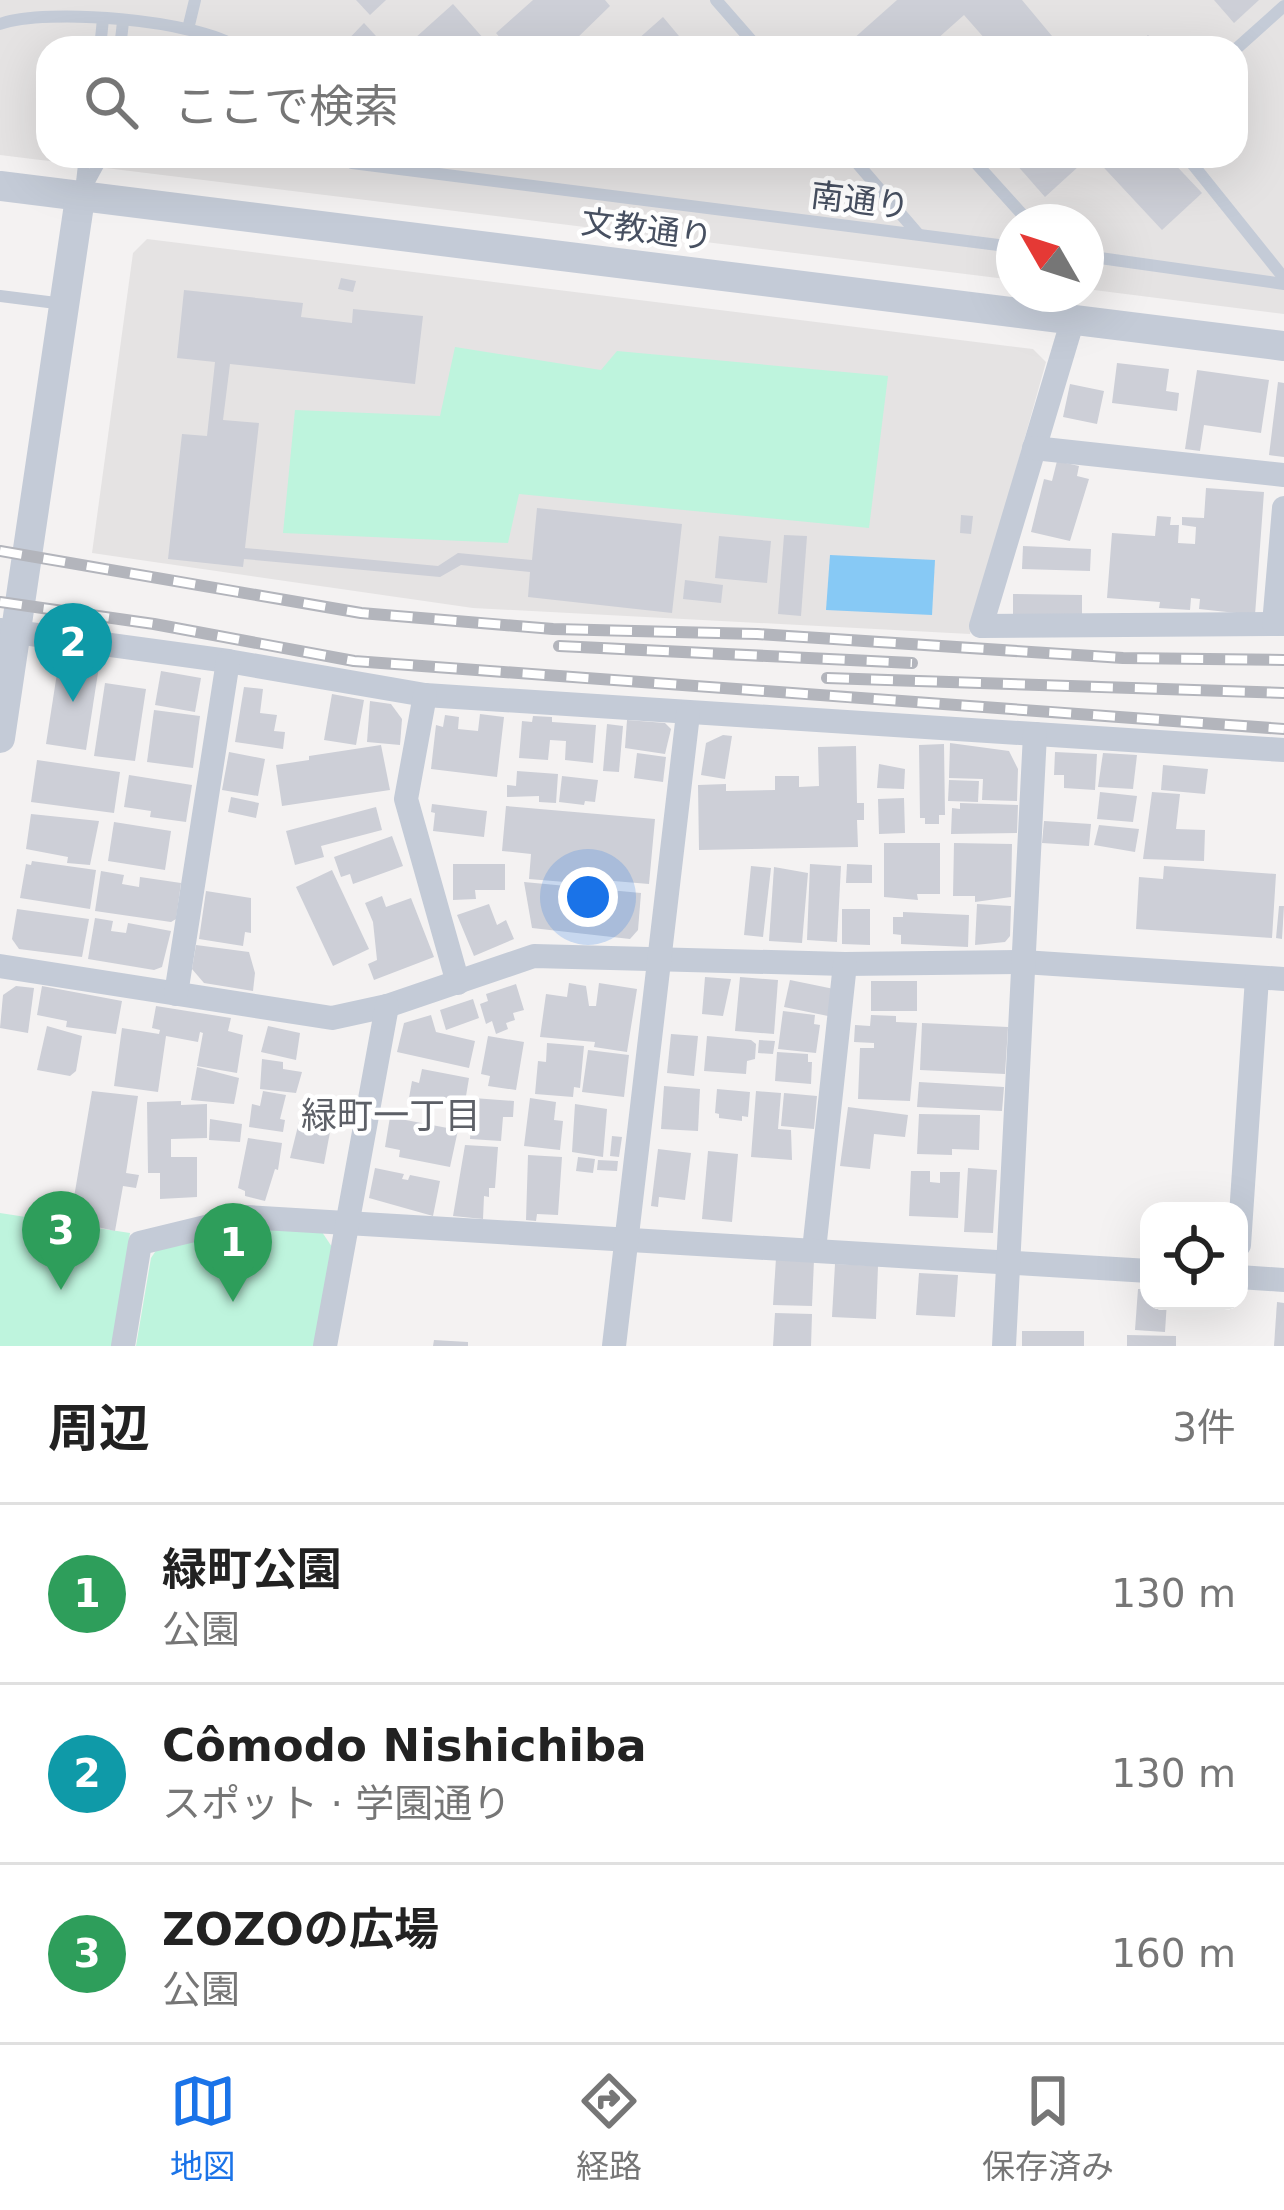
<!DOCTYPE html>
<html lang="ja">
<head>
<meta charset="utf-8">
<style>
  body { margin:0; font-family:"DejaVu Sans","Noto Sans JP",sans-serif; background:#f6f6f6; color:#222 }
  .controls { position:absolute; right:36px; bottom:36px; display:grid; overflow:hidden; border-radius:24px; box-shadow:0 12px 48px #0002 }
  .controls button { width:108px; height:108px; display:grid; place-items:center; padding:0; border:0; border-bottom:3px solid #e0e0e0; background:#fff; color:#222; font:60px sans-serif }
  .compass { position:absolute; left:996px; top:204px; width:108px; height:108px; border-radius:50%; background:#fff; box-shadow:0 12px 48px #0002; rotate:309deg }
  .you { position:absolute; left:588px; top:897px; width:42px; height:42px; margin:-30px; border:9px solid #fff; border-radius:50%; background:#1a73e8; box-shadow:0 0 0 18px #1a73e833 }
  .badge { display:grid; place-items:center; width:78px; height:78px; border-radius:50%; background:#1a73e8; color:#fff; font-size:39px; font-weight:700 }
  .pin { position:absolute; translate:-50% -99px; filter:drop-shadow(0 3px 6px #0008) }
  .pin::after { content:''; position:absolute; top:63px; width:42px; height:36px; background:inherit; clip-path:polygon(0 0,100% 0,50% 100%) }
  .list { margin:0; padding:0; list-style:none }
  h2 { display:flex; justify-content:space-between; align-items:center; height:156px; margin:0; padding:0 48px; font-size:51px }
  h2 small { font-size:39px; font-weight:400; color:#767676 }
  .list li { display:grid; grid-template-columns:78px 1fr auto; gap:36px; align-items:center; box-sizing:border-box; height:180px; padding:0 48px; border-top:3px solid #e0e0e0 }
  .list b { display:block; font-size:45px; white-space:nowrap }
  .list p { margin:0; font-size:39px; white-space:nowrap; color:#767676 }
  .list em { font-size:39px; font-style:normal; color:#767676 }
  .icon { flex:none; width:66px; height:66px; fill:none; stroke:currentColor; stroke-width:2; stroke-linecap:round; stroke-linejoin:round }
  .map { position:relative; flex:none; width:1284px; height:1346px; overflow:hidden }
  .search { position:absolute; background:#fff; box-shadow:0 12px 48px #0002; left:36px; right:36px; top:36px; height:132px; display:flex; align-items:center; gap:30px; box-sizing:border-box; padding:0 42px; border-radius:36px; color:#767676; font-size:45px }
  .sheet { height:696px; background:#fff }
  nav { display:flex; justify-content:space-around; align-items:center; box-sizing:border-box; height:168px; border-top:3px solid #e0e0e0; background:#fff; font-size:33px; color:#767676 }
  nav a { display:grid; justify-items:center; gap:6px }
  nav .on { color:#1a73e8 }
  .map>svg:first-child { display:block }
  .education { fill:#e5e3e3; fill-rule:evenodd }
  .green { fill:#bef4dd }
  .water { fill:#87c9f5 }
  .building { fill:#cdcfd7 }
  .lines { fill:none; stroke-linecap:round; stroke-linejoin:round }
  .service { stroke:#c4cbd7; stroke-width:12 }
  .minor { stroke:#c4cbd7; stroke-width:24 }
  .tertiary { stroke:#c4cbd7; stroke-width:30 }
  .rail-casing { stroke:#b3b5bc; stroke-width:12 }
  .rail { stroke:#fff; stroke-width:8; stroke-dasharray:22; stroke-linecap:butt }
  .labels { text-anchor:middle; stroke-width:9; stroke-linejoin:round; paint-order:stroke }
  .street-label { font-size:33px; fill:#475061; stroke:#fff }
  .neighbourhood-label { font-size:36px; fill:#5d6067; stroke:#fff }
</style>
</head>
<body>
<div class="map">
<svg width="1284" height="1346" viewBox="0 0 1284 1346">
  <rect width="100%" height="100%" fill="#f4f2f2"/>
  <!-- education -->
  <g class="education">
    <path d="M0,0H1284V314L1086,289V222H1014V280L0,155ZM48,48H1236V156H48Z"/>
    <path d="M147,239L1033,349L1046,362L970,634L473,608L92,553L133,253Z"/>
  </g>
  <!-- green -->
  <g class="green">
    <path d="M455,347L601,370L617,351L888,376L869,528L519,494L508,543L283,533L295,410L440,416Z"/>
    <path d="M0,1213L130,1233L114,1346H0Z"/>
    <path d="M248,1228L322,1232L332,1247L316,1346H136L151,1258L157,1249Z"/>
  </g>
  <!-- water -->
  <path class="water" d="M830,555L935,560L932,615L826,610Z"/>
  <!-- building -->
  <g class="building">
    <path d="M356,0H386L370,15Z"/>
    <path d="M533,0H605L610,6L571,44L575,48H503L506,45L496,33Z"/>
    <path d="M897,0H1022L1062,48H993L964,15L927,48H843Z"/>
    <path d="M1214,0H1259L1234,23Z"/>
    <path d="M453,4L492,48H404Z"/>
    <path d="M663,17L689,48H628Z"/>
    <path d="M364,23L387,48H340Z"/>
    <path d="M1148,35L1160,48H1133Z"/>
    <path d="M1009,156H1090L1045,197Z"/>
    <path d="M1093,156H1167L1202,193L1162,230Z"/>
    <path d="M341,278L356,281L353,292L338,289Z"/>
    <path d="M184,290L303,303L301,317L352,323L353,309L423,316L415,384L230,364L223,420L259,423L245,548L438,566L458,553L532,560L537,508L682,524L672,613L528,597L530,572L461,565L440,577L244,559L243,567L168,559L182,434L207,436L215,362L177,358Z"/>
    <path d="M1117,363L1169,369L1166,391L1179,393L1177,411L1112,403Z"/>
    <path d="M1197,370L1269,380L1261,433L1204,425L1200,451L1185,449Z"/>
    <path d="M1278,382L1284,383V457L1269,455Z"/>
    <path d="M1070,384L1104,391L1097,424L1063,417Z"/>
    <path d="M1057,461L1079,466L1077,476L1089,479L1070,541L1031,532L1044,479L1052,481Z"/>
    <path d="M1206,488L1264,492L1255,615L1199,609L1200,599L1191,598L1190,610L1159,608L1160,602L1107,598L1112,533L1155,536L1157,516L1171,517L1170,525H1179L1178,543L1195,544L1196,527L1182,525V517L1204,518Z"/>
    <path d="M961,515L973,516L971,534L960,533Z"/>
    <path d="M784,535L807,536L801,616L778,614Z"/>
    <path d="M719,536L771,541L767,583L715,578Z"/>
    <path d="M1023,546L1091,549L1090,571L1022,569Z"/>
    <path d="M685,580L723,585L721,603L683,599Z"/>
    <path d="M1013,594L1082,595V619H1013Z"/>
    <path d="M60,654L100,660L86,750L46,744Z"/>
    <path d="M161,671L201,678L195,712L155,705Z"/>
    <path d="M105,683L146,689L135,761L94,756Z"/>
    <path d="M244,687L263,689L260,713L277,715L274,731L285,732L283,749L235,742Z"/>
    <path d="M332,694L364,700L356,745L324,740Z"/>
    <path d="M370,701L391,704L402,719L400,745L367,742Z"/>
    <path d="M154,710L200,716L193,768L147,762Z"/>
    <path d="M480,714L504,717L497,777L431,769L436,725L443,727L445,715L459,717L458,729L478,731Z"/>
    <path d="M533,716L552,717V722L596,725L593,763L565,760L566,741L550,740L548,760L519,758L522,721L532,722Z"/>
    <path d="M627,720L665,723L671,729L665,754L625,748Z"/>
    <path d="M607,724L623,726L619,772L603,771Z"/>
    <path d="M723,735L732,736L725,779L701,775L706,743Z"/>
    <path d="M950,743L1009,751L1018,769L1017,801L982,800L983,779L949,778Z"/>
    <path d="M944,744L945,815H939V824H925V818H920L919,745Z"/>
    <path d="M381,745L390,790L282,806L276,765L309,760V756Z"/>
    <path d="M856,746L857,803H864V820H857L858,847L699,850L698,785L726,784V791L775,790V776H799V787L819,786L818,747Z"/>
    <path d="M229,752L265,759L258,796L222,790Z"/>
    <path d="M1055,752L1097,754L1095,790L1064,788V775H1054Z"/>
    <path d="M637,753L666,757L663,782L634,778Z"/>
    <path d="M1103,753L1137,755L1133,789L1098,787Z"/>
    <path d="M37,760L120,772L114,813L31,802Z"/>
    <path d="M879,764L905,769L904,789L877,788Z"/>
    <path d="M1163,765L1208,769L1205,794L1161,790Z"/>
    <path d="M517,771L558,774L556,803L539,802V796L507,797V785L516,786Z"/>
    <path d="M129,775L192,785L186,822L150,817L151,811L124,807Z"/>
    <path d="M562,776L598,780L595,802L585,801L584,805L559,802Z"/>
    <path d="M949,780L979,781L978,802L948,801Z"/>
    <path d="M1100,792L1137,796L1133,822L1097,819Z"/>
    <path d="M1152,792L1180,794L1176,829L1205,830L1204,861L1143,859Z"/>
    <path d="M231,797L259,803L256,818L228,812Z"/>
    <path d="M904,798L905,833L879,834L878,799Z"/>
    <path d="M960,803L1018,805L1017,833L951,834L952,808L960,809Z"/>
    <path d="M432,804L487,811L484,837L433,831L435,813L431,812Z"/>
    <path d="M506,806L655,819L649,884L578,878L577,883L529,879L531,854L502,851Z"/>
    <path d="M376,807L382,830L321,846L324,857L295,865L286,831Z"/>
    <path d="M31,814L99,821L90,865L67,863L68,857L26,849Z"/>
    <path d="M1044,821L1091,824L1089,846L1042,843Z"/>
    <path d="M114,822L171,831L165,870L108,861Z"/>
    <path d="M1099,825L1139,829L1135,852L1094,845Z"/>
    <path d="M392,836L403,866L353,884L350,874L341,877L334,857Z"/>
    <path d="M884,843H940V894H917L918,900L884,897Z"/>
    <path d="M954,843L1012,844L1011,897L975,902V896H953Z"/>
    <path d="M32,861L96,870L90,909L20,898L26,864L31,865Z"/>
    <path d="M453,864H505V890H475L476,899L453,900Z"/>
    <path d="M810,864L841,866L837,942L807,940Z"/>
    <path d="M847,864L872,865V883H846Z"/>
    <path d="M751,866L771,868L763,937L744,935Z"/>
    <path d="M1164,866L1276,874L1272,938L1136,929L1139,877L1163,879Z"/>
    <path d="M774,867L808,873L802,943L769,941Z"/>
    <path d="M332,870L369,949L333,966L296,887Z"/>
    <path d="M101,871L124,875L122,884L139,887L140,877L181,883L176,919L171,922L95,911Z"/>
    <path d="M524,882L641,893L638,930L630,939L532,928Z"/>
    <path d="M206,891L251,898V933L245,932L243,946L199,939Z"/>
    <path d="M382,896L386,907L411,898L434,957L374,980L368,964L377,960L373,922L365,903Z"/>
    <path d="M489,904L497,925L506,920L514,939L474,956L457,915Z"/>
    <path d="M977,904L1011,906L1010,936L1005,942L975,945Z"/>
    <path d="M1279,906H1284L1282,939L1276,938Z"/>
    <path d="M17,909L89,919L82,957L19,949L12,939Z"/>
    <path d="M842,909H870V945L842,944Z"/>
    <path d="M903,912L969,915L968,947L901,944V935L893,934V917H903Z"/>
    <path d="M95,918L113,921L111,931L126,933L128,923L171,931L162,967L154,970L88,959Z"/>
    <path d="M196,945L249,952L255,973L253,991L204,983L192,969Z"/>
    <path d="M705,977L731,979L723,1016L702,1014Z"/>
    <path d="M740,977L778,980L774,1034L735,1031Z"/>
    <path d="M790,980L834,989L828,1016L784,1007Z"/>
    <rect x="871" y="981" width="46" height="30"/>
    <path d="M569,983L586,986L589,1006H596L599,983L637,989L627,1052L594,1047L595,1042L540,1037L546,994L567,997Z"/>
    <path d="M516,984L524,1010L513,1013L515,1020L506,1023L508,1029L496,1034L492,1021L486,1024L480,1004L488,1001L486,994Z"/>
    <path d="M16,986L34,988L28,1033L0,1028L3,995Z"/>
    <path d="M42,986L122,1001L116,1034L66,1027L67,1021L37,1015Z"/>
    <path d="M473,999L479,1018L446,1030L440,1010Z"/>
    <path d="M156,1006L231,1018L228,1031L243,1035L237,1073L197,1066L203,1033L200,1032L198,1042L166,1036L158,1092L114,1086L122,1028L159,1034L160,1030L152,1028Z"/>
    <path d="M783,1011L815,1015L814,1024L820,1025L816,1053L778,1049Z"/>
    <path d="M431,1015L436,1032L475,1041L469,1068L397,1052L404,1023Z"/>
    <path d="M871,1015L896,1016V1022L917,1023L910,1101L858,1099L860,1048H874V1043L854,1042L855,1025L870,1026Z"/>
    <path d="M922,1023L1008,1027L1005,1074L920,1070Z"/>
    <path d="M47,1026L82,1036L76,1071L70,1076L37,1070Z"/>
    <path d="M268,1026L300,1033L296,1060L261,1052Z"/>
    <path d="M671,1034L698,1036L694,1076L667,1073Z"/>
    <path d="M488,1036L524,1042L516,1090L488,1086L490,1076L481,1074Z"/>
    <path d="M707,1036L751,1040L756,1044L755,1059L747,1061L746,1074L704,1071Z"/>
    <path d="M759,1040L775,1041L773,1054L758,1053Z"/>
    <path d="M547,1043L584,1046L580,1088L574,1087L573,1097L535,1094L538,1061L546,1062Z"/>
    <path d="M588,1050L629,1055L624,1097L582,1092Z"/>
    <path d="M777,1052L808,1054V1062H812L811,1084L775,1081Z"/>
    <path d="M262,1059L283,1062V1069L302,1072L296,1093L260,1089Z"/>
    <path d="M197,1067L239,1078L234,1104L191,1100Z"/>
    <path d="M422,1069L469,1078L464,1108L409,1098L412,1081L419,1083Z"/>
    <path d="M919,1082L1004,1087L1002,1111L917,1107Z"/>
    <path d="M664,1086L700,1089L698,1131L661,1129Z"/>
    <path d="M717,1089L750,1092L748,1117L742,1116V1121L719,1118V1114L715,1113Z"/>
    <path d="M92,1091L138,1096L126,1173L139,1175L136,1188L123,1186L115,1231L70,1221Z"/>
    <path d="M263,1091L286,1095L280,1119L285,1120L283,1132L249,1127L252,1104L260,1106Z"/>
    <path d="M756,1091L781,1093L778,1129L791,1130L792,1160L751,1157Z"/>
    <path d="M784,1093L817,1096L814,1129L781,1126Z"/>
    <path d="M473,1098L514,1101L513,1117H503L501,1141L470,1139Z"/>
    <path d="M530,1098L556,1102L554,1120L563,1121L560,1150L524,1146Z"/>
    <path d="M181,1101V1105L207,1104V1138L171,1139V1157H197V1197L160,1199V1173H148L147,1102Z"/>
    <path d="M575,1104L607,1109L603,1157L572,1152Z"/>
    <path d="M303,1106L334,1111L324,1164L290,1158Z"/>
    <path d="M848,1107L908,1115L905,1137L874,1134L870,1169L840,1166Z"/>
    <path d="M919,1114L980,1115L979,1150L952,1149V1155L917,1154Z"/>
    <path d="M390,1117L458,1130L450,1167L399,1157L400,1150L385,1147Z"/>
    <path d="M210,1119L242,1124L240,1142L209,1140Z"/>
    <path d="M612,1136L622,1137L619,1157L610,1156Z"/>
    <path d="M248,1138L282,1143L278,1170L275,1169L265,1201L245,1196V1191L238,1188Z"/>
    <path d="M465,1145L498,1147L495,1188H489V1197L484,1196L483,1219L453,1216Z"/>
    <path d="M658,1149L691,1153L685,1200L659,1197L658,1207L651,1206Z"/>
    <path d="M708,1151L738,1154L732,1222L702,1219Z"/>
    <path d="M528,1155L562,1157L558,1215L537,1214L536,1221L526,1220Z"/>
    <path d="M578,1157L595,1159L593,1173L576,1171Z"/>
    <path d="M598,1160L618,1161L617,1171L597,1170Z"/>
    <path d="M375,1168L404,1174L402,1179L408,1180L410,1175L440,1181L433,1216L369,1198Z"/>
    <path d="M968,1168L997,1170L993,1233L964,1232Z"/>
    <path d="M911,1171H930V1182L940,1183V1172H960L958,1218L909,1216Z"/>
    <path d="M776,1258L814,1260L812,1306L773,1305Z"/>
    <path d="M835,1264L878,1266L876,1319L832,1317Z"/>
    <path d="M919,1273L958,1275L955,1317L916,1315Z"/>
    <path d="M1138,1289H1149V1301H1167L1165,1332L1135,1330Z"/>
    <path d="M1277,1302L1284,1303V1346H1274Z"/>
    <path d="M775,1313L812,1314L811,1346H773Z"/>
    <rect x="1022" y="1331" width="62" height="15"/>
    <path d="M1127,1335L1176,1336V1346H1127Z"/>
    <path d="M434,1340L468,1342V1346H433Z"/>
  </g>
  <g class="lines">
    <!-- service -->
    <g class="service">
      <path d="M716,0L758,48"/>
      <path d="M0,24C45,7 199,20 238,48"/>
      <path d="M188,29L195,0"/>
      <path d="M100,48L103,19"/>
      <path d="M120,48L123,22"/>
      <path d="M1236,49L1284,6"/>
      <path d="M345,156L352,163L1014,247"/>
      <path d="M851,156L918,234"/>
      <path d="M1186,156L1284,278"/>
      <path d="M974,161L1029,222"/>
      <path d="M81,191L85,156"/>
      <path d="M84,191L103,156"/>
      <path d="M1086,256L1284,284"/>
      <path d="M0,296L64,304"/>
    </g>
    <!-- minor -->
    <g class="minor">
      <path d="M1073,319L981,626L1284,624"/>
      <path d="M1034,448L1284,475"/>
      <path d="M1274,624L1284,508"/>
      <path d="M0,630L228,661L425,695L1284,750"/>
      <path d="M425,695L406,799L458,983"/>
      <path d="M0,966L332,1018L387,1006L534,956L845,964L1023,962L1284,979"/>
      <path d="M176,994L228,661"/>
      <path d="M1239,1245L1257,978"/>
      <path d="M814,1250L845,964"/>
      <path d="M1239,1277L1284,1280"/>
      <path d="M123,1346L140,1243L247,1217L1149,1271"/>
      <path d="M325,1346L387,1006"/>
      <path d="M614,1346L688,714"/>
      <path d="M1004,1346L1035,734"/>
    </g>
    <!-- tertiary -->
    <g class="tertiary">
      <path d="M0,186L1284,346"/>
      <path d="M0,738L80,198"/>
    </g>
    <defs>
      <g id="rail">
        <path d="M0,551L361,613L553,629L757,634L1123,658L1284,660"/>
        <path d="M0,602L154,624L354,661L1284,729"/>
        <path d="M559,646L912,663"/>
        <path d="M827,678L1284,693"/>
      </g>
    </defs>
    <!-- rail casing -->
    <use href="#rail" class="rail-casing"/>
    <!-- rail -->
    <use href="#rail" class="rail"/>
  </g>
  <g class="labels">
    <!-- street labels -->
    <g class="street-label">
      <text transform="translate(860 200) rotate(7)" y="12">南通り</text>
      <text transform="translate(647 229) rotate(7)" y="12">文教通り</text>
    </g>
    <!-- neighbourhood labels -->
    <g class="neighbourhood-label">
      <text x="391" y="1128">緑町一丁目</text>
    </g>
  </g>
</svg>
<div class="controls">
<button><svg class="icon" aria-label="locate" viewBox="0 0 24 24"><circle cx="12" cy="12" r="6"/><path d="M12 2v4M12 18v4M2 12h4M18 12h4"/></svg></button>
</div>
<svg class="compass" viewBox="-18 -18 36 36"><path d="M0-13l5 13h-10z" fill="#e53935"/><path d="M0 13l5-13h-10z" fill="#767676"/></svg>
<div class="you"></div>
<div class="pin badge" style="left:233px;top:1302px;background:#2e9e5b">1</div>
<div class="pin badge" style="left:73px;top:702px;background:#0f9aa8">2</div>
<div class="pin badge" style="left:61px;top:1290px;background:#2e9e5b">3</div>
<div class="search"><svg class="icon" aria-label="search" viewBox="0 0 24 24"><circle cx="10" cy="10" r="6"/><path d="M15 15l6 6"/></svg>ここで検索</div>
</div>
<section class="sheet">
<h2>周辺<small>3件</small></h2>
<ul class="list">
<li><span class="badge" style="background:#2e9e5b">1</span><div><b>緑町公園</b><p>公園</p></div><em>130 m</em></li>
<li><span class="badge" style="background:#0f9aa8">2</span><div><b>Cômodo Nishichiba</b><p>スポット · 学園通り</p></div><em>130 m</em></li>
<li><span class="badge" style="background:#2e9e5b">3</span><div><b>ZOZOの広場</b><p>公園</p></div><em>160 m</em></li>
</ul>
</section>
<nav>
<a class="on"><svg class="icon" aria-label="map" viewBox="0 0 24 24"><path d="M3 6l6-2 6 2 6-2v14l-6 2-6-2-6 2zM9 4v14M15 6v14"/></svg>地図</a>
<a><svg class="icon" aria-label="directions" viewBox="0 0 24 24"><path d="M12 3l9 9-9 9-9-9zM9 14v-3h6M13 9l2 2-2 2"/></svg>経路</a>
<a><svg class="icon" aria-label="saved" viewBox="0 0 24 24"><path d="M7 4h10v16l-5-4-5 4z"/></svg>保存済み</a>
</nav>
</body>
</html>
